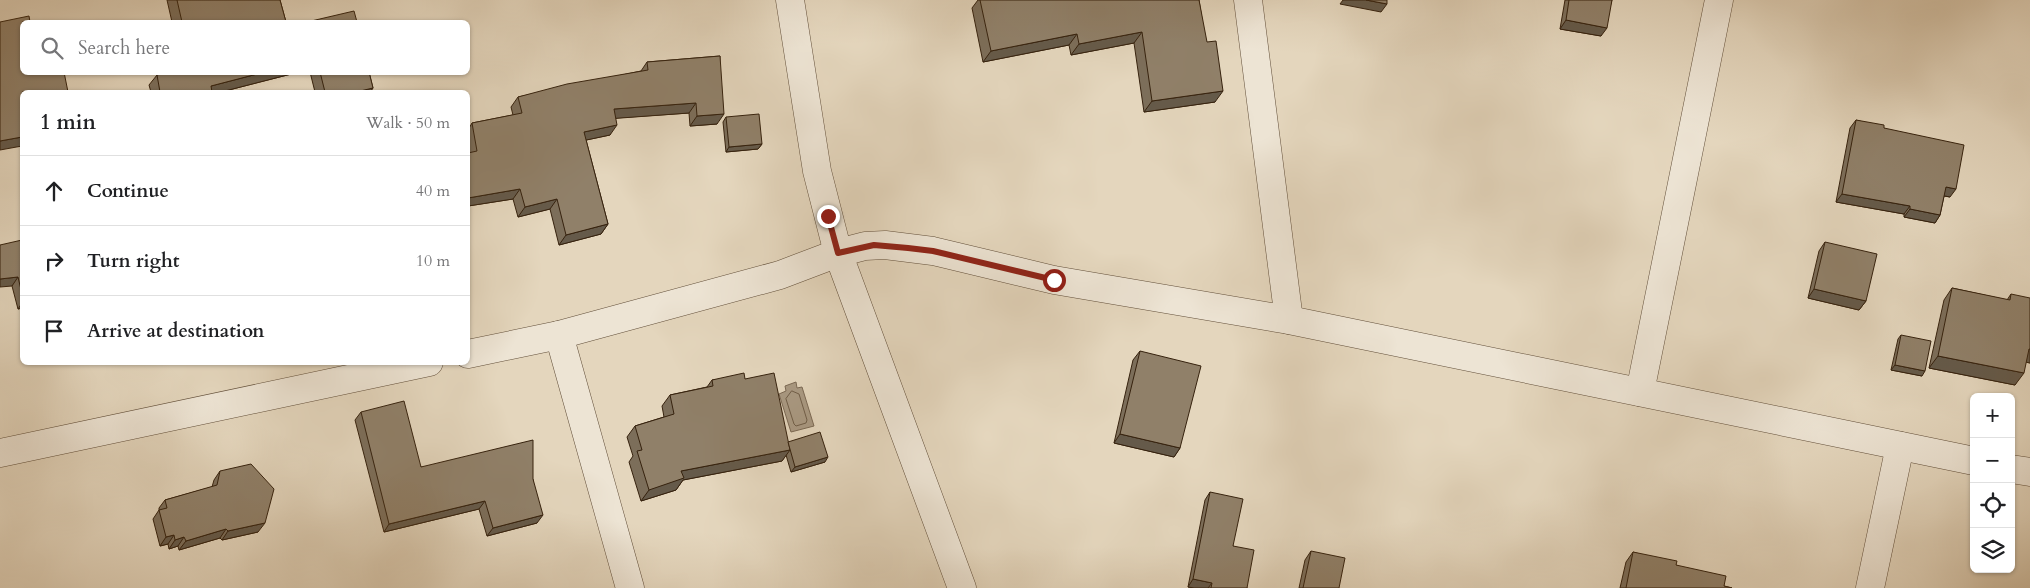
<!DOCTYPE html>
<html lang="en">
<head>
<meta charset="utf-8">
<style>
  body { margin:0; font-family:Cardo,serif; background:#f6f6f6; color:#202124 }
  .controls { position:absolute; right:15px; bottom:15px; display:grid; overflow:hidden; border-radius:8px; box-shadow:0 1px 4px #0004 }
  .controls button { width:45px; height:45px; display:grid; place-items:center; padding:0; border:0; border-bottom:1px solid #e0e0e0; background:#fff; color:#202124; font:25px sans-serif }
  .stop { position:absolute; width:15px; height:15px; margin:-11px; border:4px solid #8f2418; border-radius:50%; background:#fff }
  .stop.end { background:#8f2418; border-color:#fff; box-shadow:0 1px 5px #0008 }
  .list { margin:0; padding:0; list-style:none }
  h2 { display:flex; justify-content:space-between; align-items:center; height:65px; margin:0; padding:0 20px; font-size:21px }
  h2 small { font-size:16px; font-weight:400; color:#757577 }
  .list li { display:grid; grid-template-columns:32px 1fr auto; gap:15px; align-items:center; box-sizing:border-box; height:70px; padding:0 20px; border-top:1px solid #e0e0e0 }
  .list b { display:block; font-size:19px; white-space:nowrap }
  .list em { font-size:16px; font-style:normal; color:#757577 }
  .icon { flex:none; width:28px; height:28px; fill:none; stroke:currentColor; stroke-width:2; stroke-linecap:round; stroke-linejoin:round }
  .map { position:relative; flex:none; width:2030px; height:588px; overflow:hidden }
  .search { position:absolute; background:#fff; box-shadow:0 1px 4px #0004; left:20px; top:20px; width:450px; height:55px; display:flex; align-items:center; gap:12px; box-sizing:border-box; padding:0 18px; border-radius:8px; color:#757577; font-size:19px }
  .panel { position:absolute; background:#fff; box-shadow:0 1px 4px #0004; left:20px; top:90px; width:450px; height:275px; border-radius:8px }
  .map>svg:first-child { display:block }
  .water { fill:#a99982; stroke:#7b6954 }
  .lines { fill:none; stroke-linecap:round; stroke-linejoin:round }
  .shore { stroke:#705e48; stroke-width:1 }
  .street-casing { stroke:#624f3a; stroke-width:29 }
  .street { stroke:#ede4d4; stroke-width:28 }
  .wall { fill:#7c6e5a; stroke:#36220e }
  .shaded-wall { fill:#655a4a; stroke:#36220e }
  .building { fill:#908069; stroke:#36220e }
  .route { stroke:#8f2418; stroke-width:6 }
</style>
</head>
<body>
<div class="map">
<svg width="2030" height="588" viewBox="0 0 2030 588">
  <rect width="100%" height="100%" fill="#e4d6bd"/>
  <filter id="stains"><feTurbulence type="fractalNoise" baseFrequency=".004" numOctaves="4"/><feColorMatrix values="0 0 0 0 .2 0 0 0 0 .09 0 0 0 0 .02 0 0 0 .5 -.17"/></filter>
  <radialGradient id="worn" r=".72"><stop offset=".6" stop-color="#630" stop-opacity="0"/><stop offset="1" stop-color="#630" stop-opacity=".3"/></radialGradient>
  <!-- water -->
  <path class="water" d="M796,382L797,388L802,387L814,426L791,432L779,394L786,391L785,386Z"/>
  <g class="lines">
    <!-- shore -->
    <path class="shore" d="M792,391L799,394L807,420L806,423L796,426L794,424L786,399Z"/>
    <defs>
      <g id="street">
        <path d="M790,0L817,171L838,253L962,588"/>
        <path d="M1248,0L1289,320"/>
        <path d="M559,335L630,588"/>
        <path d="M468,354L559,335L780,275L838,253L865,246L885,245L933,251L1054,280L1289,320L1974,461"/>
        <path d="M1640,392L1719,0"/>
        <path d="M0,453L429,362"/>
        <path d="M2011,469L2030,472"/>
        <path d="M1870,588L1900,446"/>
      </g>
    </defs>
    <!-- street casing -->
    <use href="#street" class="street-casing"/>
    <!-- street -->
    <use href="#street" class="street"/>
  </g>
  <!-- wall -->
  <g class="wall">
    <path d="M167,0H280L286,22H172Z"/>
    <path d="M978,0H1199L1215,102L1144,112L1134,43L1071,55L1069,45L983,62L972,8Z"/>
    <path d="M1565,0H1612L1601,36L1560,29Z"/>
    <path d="M720,56L717,124L690,126L689,113L616,118L610,135L586,140L608,224L601,234L559,245L550,209L518,217L513,199L468,206V153H469L468,145V130L472,123L513,115L511,107L518,97L641,71L647,62Z"/>
    <path d="M169,72H299L221,92H151L149,85L157,75Z"/>
    <path d="M310,72H369L373,88L370,92H315Z"/>
    <path d="M726,117L762,144L758,149L726,152L723,122Z"/>
    <path d="M1856,120L1884,128L1950,197L1944,196L1940,215L1935,223L1904,217V214L1836,202L1850,128Z"/>
    <path d="M22,240V308L18,309L12,286Z"/>
    <path d="M1825,242L1866,301L1859,310L1808,298L1819,251Z"/>
    <path d="M1952,288L2007,300L2011,294L2030,363L2026,362L2015,385L1929,368L1944,300Z"/>
    <path d="M1901,335L1922,376L1891,370L1898,339Z"/>
    <path d="M1140,351L1180,448L1174,457L1114,443L1133,360Z"/>
    <path d="M745,379L788,442L825,462L791,472L786,455L782,461L683,480L676,490L641,501L629,462L633,456L627,437L635,426L664,417L662,406L670,395L707,387L712,380Z"/>
    <path d="M361,412L421,467L533,479L537,523L487,536L479,509L384,532L355,420Z"/>
    <path d="M220,471L258,532L222,540L220,538L179,550L178,546L169,549L168,544L160,546L153,519L159,510V508L165,500L212,487L214,480Z"/>
    <path d="M1210,492L1233,546L1247,588H1194L1188,587L1205,500Z"/>
    <path d="M1311,551L1339,588H1299L1305,560Z"/>
    <path d="M1633,552L1676,565L1724,586L1732,588H1620L1626,562Z"/>
  </g>
  <!-- shaded-wall -->
  <g class="shaded-wall">
    <path d="M1343,0H1366L1387,4L1381,12L1340,4Z"/>
    <path d="M1566,20L1607,28L1601,36L1560,29Z"/>
    <path d="M1142,32L1134,43L1071,55L1079,44Z"/>
    <path d="M1077,34L1069,45L983,62L991,51Z"/>
    <path d="M265,72H299L221,92H207L211,86Z"/>
    <path d="M373,88L370,92H356Z"/>
    <path d="M1223,91L1215,102L1144,112L1152,101Z"/>
    <path d="M696,103L689,113L607,119L614,109Z"/>
    <path d="M724,114L717,124L690,126L697,116Z"/>
    <path d="M617,125L610,135L577,142L584,132Z"/>
    <path d="M22,137V146L0,150V141Z"/>
    <path d="M762,144L758,149L726,152L729,147Z"/>
    <path d="M1946,187L1956,189L1950,197L1940,195Z"/>
    <path d="M520,189L513,199L468,206V198Z"/>
    <path d="M1842,194L1910,206L1904,214L1836,202Z"/>
    <path d="M557,199L550,209L518,217L525,207Z"/>
    <path d="M1910,209L1940,215L1935,223L1904,217Z"/>
    <path d="M608,224L601,234L559,245L566,235Z"/>
    <path d="M18,277L12,286L0,287V279Z"/>
    <path d="M1814,289L1866,301L1859,310L1808,298Z"/>
    <path d="M22,303V308L18,309Z"/>
    <path d="M2029,349H2030V363L2021,361Z"/>
    <path d="M1938,356L2024,373L2015,385L1929,368Z"/>
    <path d="M1895,365L1925,371L1922,376L1891,370Z"/>
    <path d="M1120,434L1180,448L1174,457L1114,443Z"/>
    <path d="M790,450L782,461L683,480L676,490L641,501L649,490L681,471Z"/>
    <path d="M828,457L825,462L791,472L795,467Z"/>
    <path d="M485,501L479,509L384,532L389,524Z"/>
    <path d="M543,515L537,523L487,536L493,528Z"/>
    <path d="M265,523L258,532L222,540L228,531Z"/>
    <path d="M226,529L220,538L179,550L186,541Z"/>
    <path d="M174,535L168,544L160,546L166,537Z"/>
    <path d="M184,537L178,546L169,549L175,540Z"/>
    <path d="M1193,579L1212,583L1208,588H1194L1188,587Z"/>
  </g>
  <!-- building -->
  <g class="building">
    <path d="M177,0H280L286,22H182Z"/>
    <path d="M980,0H1199L1207,42L1216,41L1223,91L1152,101L1142,32L1079,44L1077,34L991,51Z"/>
    <path d="M1366,0H1387V4Z"/>
    <path d="M1569,0H1612L1607,28L1566,20Z"/>
    <path d="M354,11L357,22H307Z"/>
    <path d="M29,16L30,22H22V72H64L68,92H22V137L0,141V22Z"/>
    <path d="M720,56L724,114L697,116L696,103L614,109L617,125L584,132L608,224L566,235L557,199L525,207L520,189L468,198V153L477,151L472,123L522,113L518,97L567,84L648,70L647,62Z"/>
    <path d="M169,72H265L211,86L212,92H160L157,75Z"/>
    <path d="M320,72H369L373,88L356,92H325Z"/>
    <path d="M759,114L762,144L729,147L726,117Z"/>
    <path d="M1856,120L1884,125V128L1964,145L1956,189L1946,187L1940,215L1910,209V206L1842,194Z"/>
    <path d="M22,240V294L18,277L0,279V245Z"/>
    <path d="M1825,242L1877,254L1866,301L1814,289Z"/>
    <path d="M1952,288L2010,300L2011,294L2030,298V349H2029L2024,373L1938,356Z"/>
    <path d="M1901,335L1931,341L1925,371L1895,365Z"/>
    <path d="M1140,351L1201,366L1180,448L1120,434Z"/>
    <path d="M744,373L745,379L774,373L790,450L681,471L684,478L649,490L637,451L642,450L635,426L674,414L670,395L713,386L712,380Z"/>
    <path d="M404,401L421,467L533,440V479L543,515L493,528L485,501L389,524L361,412Z"/>
    <path d="M820,432L828,457L795,467L788,442Z"/>
    <path d="M251,464L274,489L265,523L228,531L226,529L186,541L184,537L175,540L174,535L166,537L159,510L167,508L165,500L217,485L220,471Z"/>
    <path d="M1210,492L1243,499L1233,546L1254,550L1247,588H1211L1212,583L1193,579Z"/>
    <path d="M1311,551L1345,558L1339,588H1303Z"/>
    <path d="M1633,552L1677,561L1676,565L1726,576L1724,586L1732,588H1626Z"/>
  </g>
  <g class="lines">
    <!-- route -->
    <path class="route" d="M828,216L838,253L874,245L908,248L933,251L1054,280"/>
  </g>
  <rect width="100%" height="100%" filter="url(#stains)"/>
  <rect width="100%" height="100%" fill="url(#worn)"/>
</svg>
<div class="controls">
<button>+</button>
<button>−</button>
<button><svg class="icon" aria-label="locate" viewBox="0 0 24 24"><circle cx="12" cy="12" r="6"/><path d="M12 2v4M12 18v4M2 12h4M18 12h4"/></svg></button>
<button><svg class="icon" aria-label="layers" viewBox="0 0 24 24"><path d="M12 4l9 5-9 5-9-5zM3 14l9 5 9-5"/></svg></button>
</div>
<div class="stop" style="left:1054px;top:280px"></div>
<div class="stop end" style="left:828px;top:216px"></div>
<div class="search"><svg class="icon" aria-label="search" viewBox="0 0 24 24"><circle cx="10" cy="10" r="6"/><path d="M15 15l6 6"/></svg>Search here</div>
<section class="panel">
<h2>1 min<small>Walk · 50 m</small></h2>
<ul class="list">
<li><svg class="icon" aria-label="ahead" viewBox="0 0 24 24"><path d="M12 20V5M6 11l6-6 6 6"/></svg><div><b>Continue</b></div><em>40 m</em></li>
<li><svg class="icon" aria-label="right" viewBox="0 0 24 24"><path d="M7 20v-9h11M14 6l5 5-5 5"/></svg><div><b>Turn right</b></div><em>10 m</em></li>
<li><svg class="icon" aria-label="arrive" viewBox="0 0 24 24"><path d="M6 21V4h12l-3 4 3 4H6"/></svg><div><b>Arrive at destination</b></div></li>
</ul>
</section>
</div>
</body>
</html>
